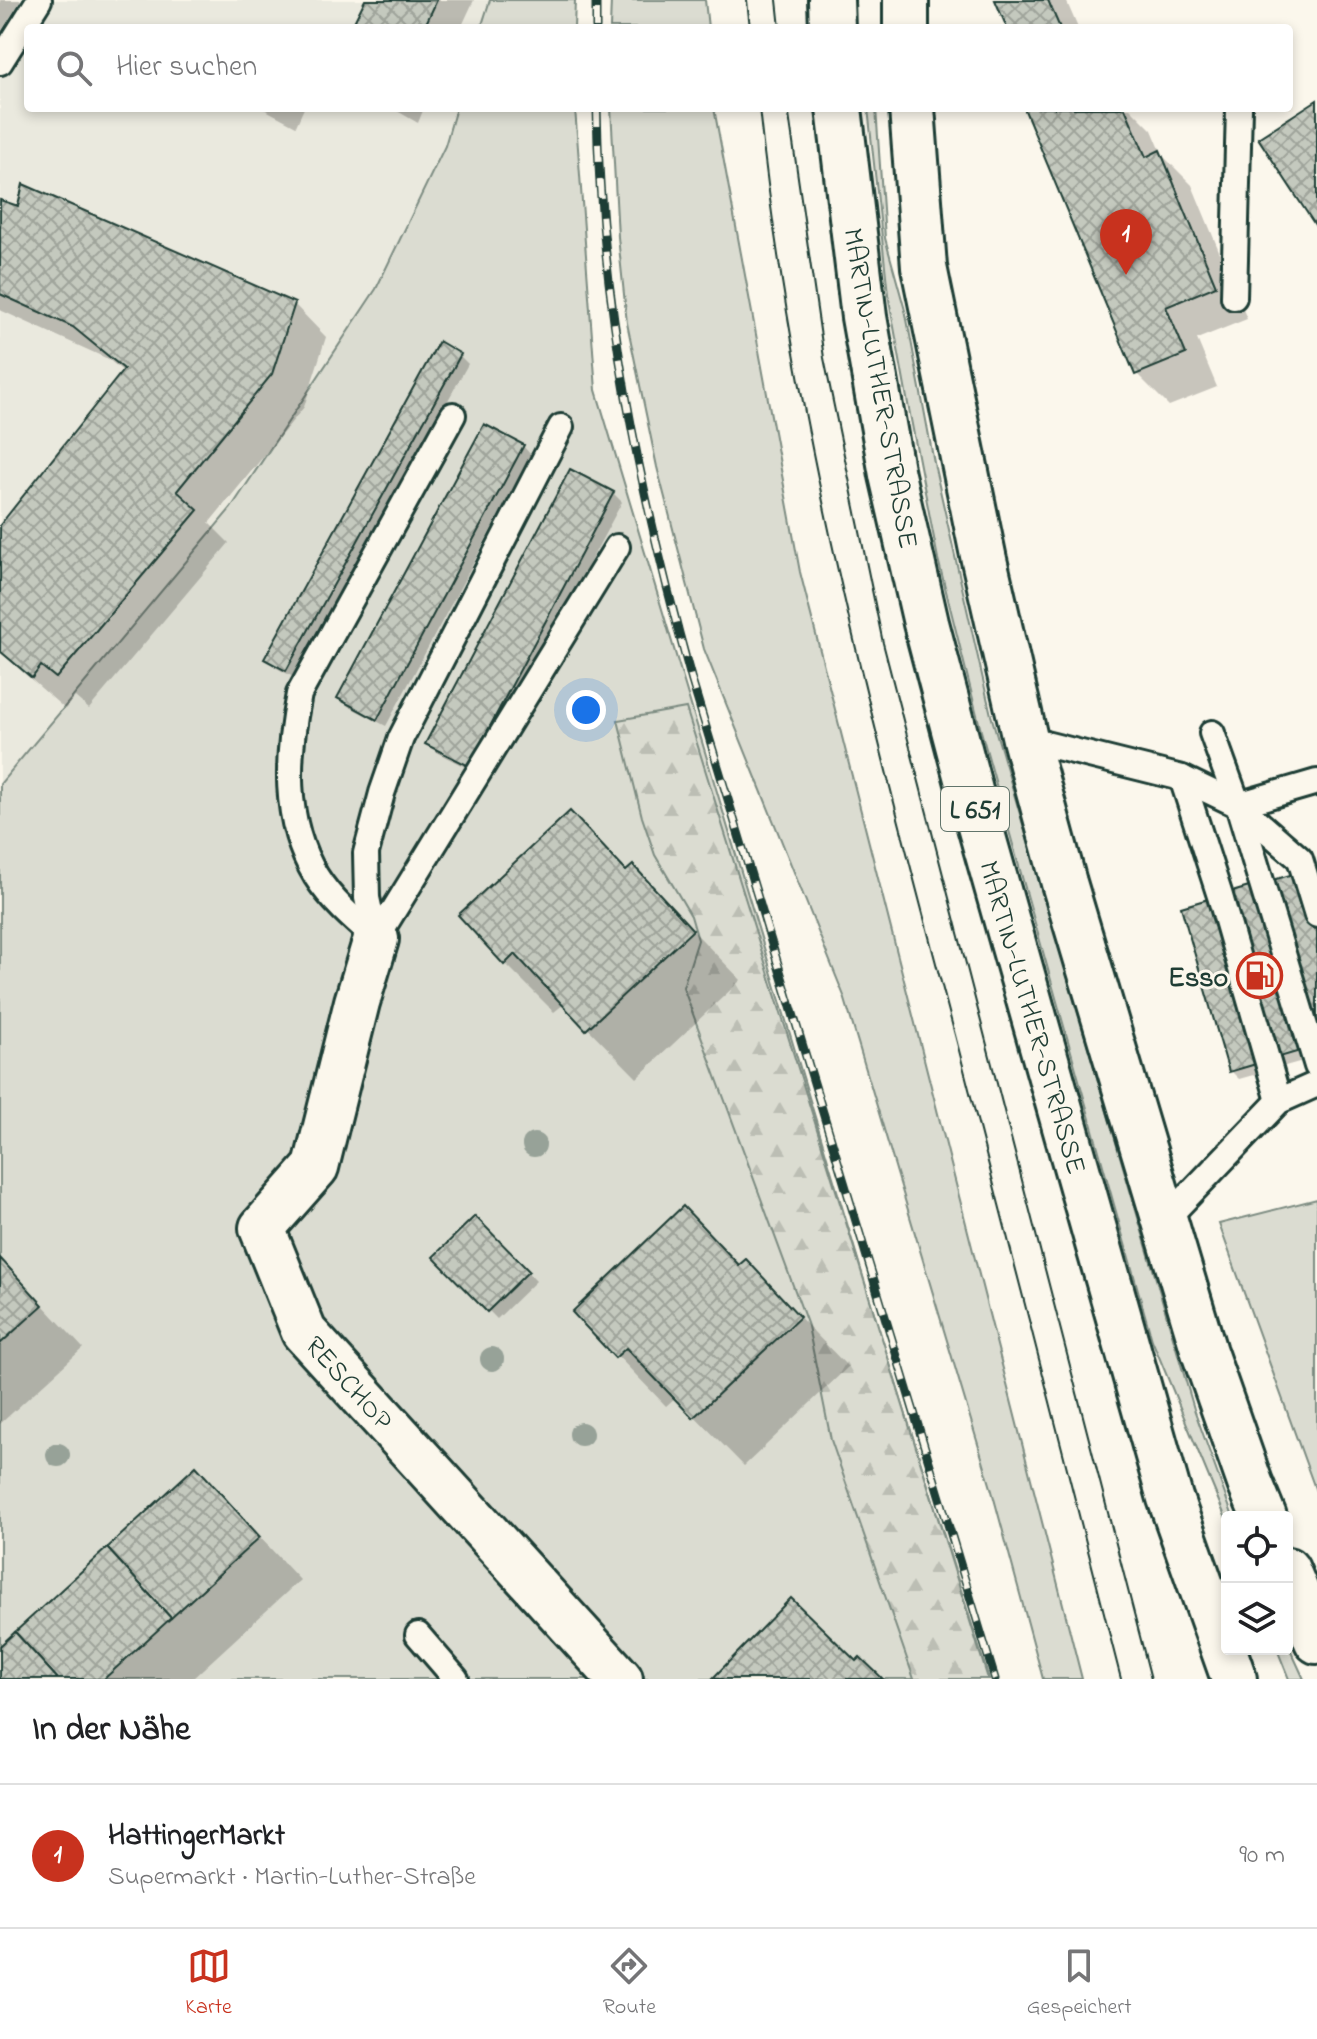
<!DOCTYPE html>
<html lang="de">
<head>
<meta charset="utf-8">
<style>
  body { margin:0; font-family:"Indie Flower",sans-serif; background:#f2f2f2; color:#202124 }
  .controls { position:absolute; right:24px; bottom:24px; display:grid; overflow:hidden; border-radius:8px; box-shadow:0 4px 12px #0003 }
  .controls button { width:72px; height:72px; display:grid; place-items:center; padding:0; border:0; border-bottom:2px solid #e0e0e0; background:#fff; color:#202124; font:40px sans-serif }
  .you { position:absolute; left:586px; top:710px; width:28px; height:28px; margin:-20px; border:6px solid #fff; border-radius:50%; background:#1a73e8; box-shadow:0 0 0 12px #1a73e833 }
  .badge { display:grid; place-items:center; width:52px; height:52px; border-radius:50%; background:#c8321e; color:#fff; font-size:26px; font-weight:700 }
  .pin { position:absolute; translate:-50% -66px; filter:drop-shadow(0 2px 4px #0008) }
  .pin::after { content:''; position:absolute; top:42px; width:28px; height:24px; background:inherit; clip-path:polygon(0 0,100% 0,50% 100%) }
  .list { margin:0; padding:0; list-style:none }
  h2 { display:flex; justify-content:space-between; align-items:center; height:104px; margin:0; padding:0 32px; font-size:34px }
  h2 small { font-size:26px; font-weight:400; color:#757577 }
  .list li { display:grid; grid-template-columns:52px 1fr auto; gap:24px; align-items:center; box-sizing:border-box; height:144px; padding:0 32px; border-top:2px solid #e0e0e0 }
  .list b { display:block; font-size:30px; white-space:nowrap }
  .list p { margin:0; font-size:26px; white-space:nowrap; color:#757577 }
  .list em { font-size:26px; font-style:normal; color:#757577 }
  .icon { flex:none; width:44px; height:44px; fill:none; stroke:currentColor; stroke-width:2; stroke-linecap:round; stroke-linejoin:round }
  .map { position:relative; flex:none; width:1317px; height:1679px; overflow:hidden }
  .search { position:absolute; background:#fff; box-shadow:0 4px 12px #0003; left:24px; right:24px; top:24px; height:88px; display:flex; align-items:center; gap:20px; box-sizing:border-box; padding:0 28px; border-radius:8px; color:#757577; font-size:30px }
  .sheet { height:248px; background:#fff }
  nav { display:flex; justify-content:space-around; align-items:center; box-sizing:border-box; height:112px; border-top:2px solid #e0e0e0; background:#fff; font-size:22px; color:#757577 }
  nav a { display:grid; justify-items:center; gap:4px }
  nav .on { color:#c8321e }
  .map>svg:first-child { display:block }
  .built { fill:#eae9de }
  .green { fill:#dbdcd1; stroke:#7d8c82; stroke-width:2 }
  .forest { fill:url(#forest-firs); stroke:#7d8c82; stroke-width:2 }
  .shadow { fill:#0003 }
  .building { fill:url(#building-cross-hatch); stroke:#1f3d34; stroke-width:2 }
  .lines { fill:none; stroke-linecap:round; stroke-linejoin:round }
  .lane-casing { stroke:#1f3d34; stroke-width:30 }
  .street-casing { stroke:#1f3d34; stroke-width:50 }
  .primary-casing { stroke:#1f3d34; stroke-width:50 }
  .lane { stroke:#fbf7ec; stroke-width:24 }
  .street { stroke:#fbf7ec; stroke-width:44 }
  .primary { stroke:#fbf7ec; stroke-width:44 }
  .tram { stroke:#1f3d34; stroke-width:2 }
  .rail-casing { stroke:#1f3d34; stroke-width:9 }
  .rail { stroke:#fbf7ec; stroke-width:6; stroke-dasharray:18; stroke-linecap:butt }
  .tree { fill:#97a298 }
  .labels { text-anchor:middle; stroke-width:6; stroke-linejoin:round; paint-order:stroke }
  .shield { fill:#fbf7ec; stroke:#61756b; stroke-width:2 }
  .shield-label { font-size:26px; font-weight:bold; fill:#1f3d34 }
  .street-label { font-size:28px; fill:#1f3d34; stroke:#fbf7ec }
  .poi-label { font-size:28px; font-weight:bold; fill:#1f3d34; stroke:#fbf7ec; text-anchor:end }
</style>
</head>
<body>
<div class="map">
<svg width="1317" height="1679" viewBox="0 0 1317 1679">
  <defs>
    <pattern id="forest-firs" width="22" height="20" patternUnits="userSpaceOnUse" patternTransform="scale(2)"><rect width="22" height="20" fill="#dbdcd1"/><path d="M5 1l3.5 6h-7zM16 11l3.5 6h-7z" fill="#bcbeb4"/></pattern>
    <pattern id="building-cross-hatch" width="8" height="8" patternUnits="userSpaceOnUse" patternTransform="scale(2)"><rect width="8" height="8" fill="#c4c9be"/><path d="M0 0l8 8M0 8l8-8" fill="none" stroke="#9fa49b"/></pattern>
  </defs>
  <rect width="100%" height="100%" fill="#fbf7ec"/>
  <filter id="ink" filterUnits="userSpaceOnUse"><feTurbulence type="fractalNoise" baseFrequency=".0125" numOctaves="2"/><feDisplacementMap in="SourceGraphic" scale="16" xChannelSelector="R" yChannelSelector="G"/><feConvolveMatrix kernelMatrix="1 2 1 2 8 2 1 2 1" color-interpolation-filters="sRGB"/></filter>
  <g filter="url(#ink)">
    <!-- built -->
    <path class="built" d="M0,0H490L481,28H28V108H456L445,146L375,289L231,508L0,784Z"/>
    <!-- green -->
    <g class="green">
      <path d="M490,0H575L574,28H481Z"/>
      <path d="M611,0H705L708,28H610Z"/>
      <path d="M456,108H575L596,390L877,1323L989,1679H0V784L231,508L376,289L445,146Z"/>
      <path d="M611,108H714L800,572L1082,1679H1043L992,1491L844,996L704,649L657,467L627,323L618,237Z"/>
      <path d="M868,108H876L885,238L906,314L935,468L991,715L1194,1409L1233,1517H1227V1521L1152,1340L981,731L938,559L908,404L888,294Z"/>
      <path d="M1317,1199V1494L1219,1224Z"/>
      <path d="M1287,1642L1304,1679H1289L1277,1649H1287Z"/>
    </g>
    <!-- forest -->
    <path class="forest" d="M686,708L988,1679H914L831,1440L808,1326L683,987L698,940L691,916L655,855L642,817L618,720Z"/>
    <!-- shadow -->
    <g class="shadow">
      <path d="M0,0H21L0,33Z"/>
      <path d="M364,0H474L461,28H353L367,2Z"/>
      <path d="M997,0H1066L1078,28H1009Z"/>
      <path d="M262,108H304L296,126Z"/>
      <path d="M392,108H424L418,123Z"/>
      <path d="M1027,108H1130L1152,130L1163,156L1192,185L1247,319L1197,339L1217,387L1169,406L1137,374Z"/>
      <path d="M0,202L294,304L326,337L304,407L209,523L229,543L89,709L75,697L65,709L0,652V528L124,372L108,359L0,310Z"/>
      <path d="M459,355L468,364L295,678L275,667L266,658Z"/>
      <path d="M523,446L531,455L386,726L348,706L340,697Z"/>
      <path d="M613,493L622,502L477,773L436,752L428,743Z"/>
      <path d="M570,814L628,872L632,868L741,980L637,1078L564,1004L554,1012L505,963Z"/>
      <path d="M1317,870V1057L1239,1079L1231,1071Z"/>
      <path d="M475,1218L536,1281L497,1319L436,1257Z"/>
      <path d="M0,1259L83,1348L0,1424Z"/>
      <path d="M746,1262L848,1367L744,1466L676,1397L666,1406L575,1312L740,1267Z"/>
      <path d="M196,1469L300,1580L192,1679H0V1649Z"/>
    </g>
    <!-- building -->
    <g class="building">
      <path d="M365,0H437L424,28H351Z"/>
      <path d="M995,0H1048L1060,28H1007Z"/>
      <path d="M1317,100V228L1258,138Z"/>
      <path d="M1024,108H1125L1146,157L1160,150L1216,286L1166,307L1186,354L1135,375Z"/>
      <path d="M23,184L295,303L272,374L177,491L198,510L56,678L41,666L32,678L0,651V525L124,369L73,327L0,294V200L18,206Z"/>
      <path d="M439,341L461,354L286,671L264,659Z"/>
      <path d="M484,424L524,445L377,720L337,698Z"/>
      <path d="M570,469L614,492L469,766L425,744Z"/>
      <path d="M570,811L626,871L633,865L693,930L586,1030L515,954L504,965L458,915Z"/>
      <path d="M1317,867V1046L1229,1072L1181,907Z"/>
      <path d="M683,1206L739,1265L746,1259L800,1317L693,1418L626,1348L615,1358L572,1312Z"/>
      <path d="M475,1216L529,1271L487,1312L433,1257Z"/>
      <path d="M0,1258L43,1305L0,1344Z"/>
      <path d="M196,1466L260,1537L171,1618L107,1548Z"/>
      <path d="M107,1548L171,1618L104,1679H58L15,1632Z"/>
      <path d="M791,1598L856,1661L860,1657L883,1679H712Z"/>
      <path d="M15,1632L58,1679H0V1646Z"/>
    </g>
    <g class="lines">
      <defs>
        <g id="lane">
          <path d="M0,62L39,0"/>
          <path d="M1234,297L1239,108"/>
          <path d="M1212,733L1238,805L1317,782"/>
          <path d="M1025,739L1182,778L1238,805L1317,1066"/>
          <path d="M1182,778L1220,896L1279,1101"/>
          <path d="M1238,805L1300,859L1317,915"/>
          <path d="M376,939C354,920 331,900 316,876C282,820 287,754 299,694L453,415"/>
          <path d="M376,939L367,898L366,853L382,793L401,738L561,427"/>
          <path d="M376,939L617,547"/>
          <path d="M1166,1219L1279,1101L1317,1084"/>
          <path d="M418,1635L456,1679"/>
        </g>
        <path id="street" d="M376,939L357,1002L316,1167L262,1228L304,1332L620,1679"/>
        <g id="primary">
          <path d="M831,0L832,28"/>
          <path d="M906,28V0"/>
          <path d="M839,108L864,317L892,475L926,623L972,798L1170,1498L1234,1679"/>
          <path d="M912,108L924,267L984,560L1025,739L1064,883L1204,1352L1250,1483L1264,1517"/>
          <path d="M1287,1570L1317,1641"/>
        </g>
      </defs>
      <!-- lane casing -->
      <use href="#lane" class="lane-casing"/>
      <!-- street casing -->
      <use href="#street" class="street-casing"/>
      <!-- primary casing -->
      <use href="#primary" class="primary-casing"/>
      <!-- lane -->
      <use href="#lane" class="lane"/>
      <!-- street -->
      <use href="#street" class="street"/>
      <!-- primary -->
      <use href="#primary" class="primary"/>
      <!-- tram -->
      <g class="tram">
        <path d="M747,0L750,28"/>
        <path d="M777,0L780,28"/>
        <path d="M759,108C792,423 874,730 955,1035C1012,1249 1065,1465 1121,1679"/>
        <path d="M788,108L824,358L883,643L1151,1679"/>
      </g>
      <defs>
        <g id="rail">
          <path d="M596,28V0"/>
          <path d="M597,108C600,303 640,494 692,681L995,1679"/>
        </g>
      </defs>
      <!-- rail casing -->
      <use href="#rail" class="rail-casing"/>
      <!-- rail -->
      <use href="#rail" class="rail"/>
    </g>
    <!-- trees -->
    <g class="tree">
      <circle cx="534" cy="1145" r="12"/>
      <circle cx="492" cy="1359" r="12"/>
      <circle cx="581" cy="1434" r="12"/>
      <circle cx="58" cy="1455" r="12"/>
    </g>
  </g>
  <!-- icons -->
  <defs>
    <symbol id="fuel-ring" viewBox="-11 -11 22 22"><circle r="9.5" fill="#fbf7ec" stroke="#c8321e" stroke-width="1.5"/><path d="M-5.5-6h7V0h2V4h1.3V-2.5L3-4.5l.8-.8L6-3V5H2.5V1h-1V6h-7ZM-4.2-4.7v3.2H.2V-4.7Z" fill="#c8321e"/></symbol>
  </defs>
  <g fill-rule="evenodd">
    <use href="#fuel-ring" x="1234" y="950" width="51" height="51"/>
  </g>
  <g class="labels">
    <!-- shield labels -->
    <rect class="shield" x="941" y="787" width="68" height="44" rx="6"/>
    <g class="shield-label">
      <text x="975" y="818">L 651</text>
    </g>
    <!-- street labels -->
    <g class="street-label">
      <text transform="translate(882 388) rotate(80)" y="10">MARTIN-LUTHER-STRASSE</text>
      <text transform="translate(1034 1017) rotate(74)" y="10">MARTIN-LUTHER-STRASSE</text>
      <text transform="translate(350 1382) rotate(48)" y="10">RESCHOP</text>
    </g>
    <!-- poi labels -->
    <g class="poi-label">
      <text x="1228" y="986">Esso</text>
    </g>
  </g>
</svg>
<div class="controls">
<button><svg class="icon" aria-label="locate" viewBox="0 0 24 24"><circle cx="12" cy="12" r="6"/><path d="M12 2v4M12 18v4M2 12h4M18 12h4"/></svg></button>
<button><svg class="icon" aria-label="layers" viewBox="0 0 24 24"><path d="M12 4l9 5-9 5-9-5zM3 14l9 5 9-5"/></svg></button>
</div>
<div class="you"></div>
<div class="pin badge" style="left:1126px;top:275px">1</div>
<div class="search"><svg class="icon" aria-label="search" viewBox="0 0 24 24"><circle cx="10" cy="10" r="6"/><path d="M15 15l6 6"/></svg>Hier suchen</div>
</div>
<section class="sheet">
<h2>In der Nähe<small></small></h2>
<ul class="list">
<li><span class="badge">1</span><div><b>HattingerMarkt</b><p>Supermarkt · Martin-Luther-Straße</p></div><em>90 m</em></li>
</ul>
</section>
<nav>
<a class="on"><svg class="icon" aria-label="map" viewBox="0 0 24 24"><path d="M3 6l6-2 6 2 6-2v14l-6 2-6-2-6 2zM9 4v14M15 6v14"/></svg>Karte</a>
<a><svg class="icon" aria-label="directions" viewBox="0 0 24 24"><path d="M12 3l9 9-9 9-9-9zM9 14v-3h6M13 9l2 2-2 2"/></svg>Route</a>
<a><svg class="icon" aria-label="saved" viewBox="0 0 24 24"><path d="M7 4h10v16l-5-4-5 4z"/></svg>Gespeichert</a>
</nav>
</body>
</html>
